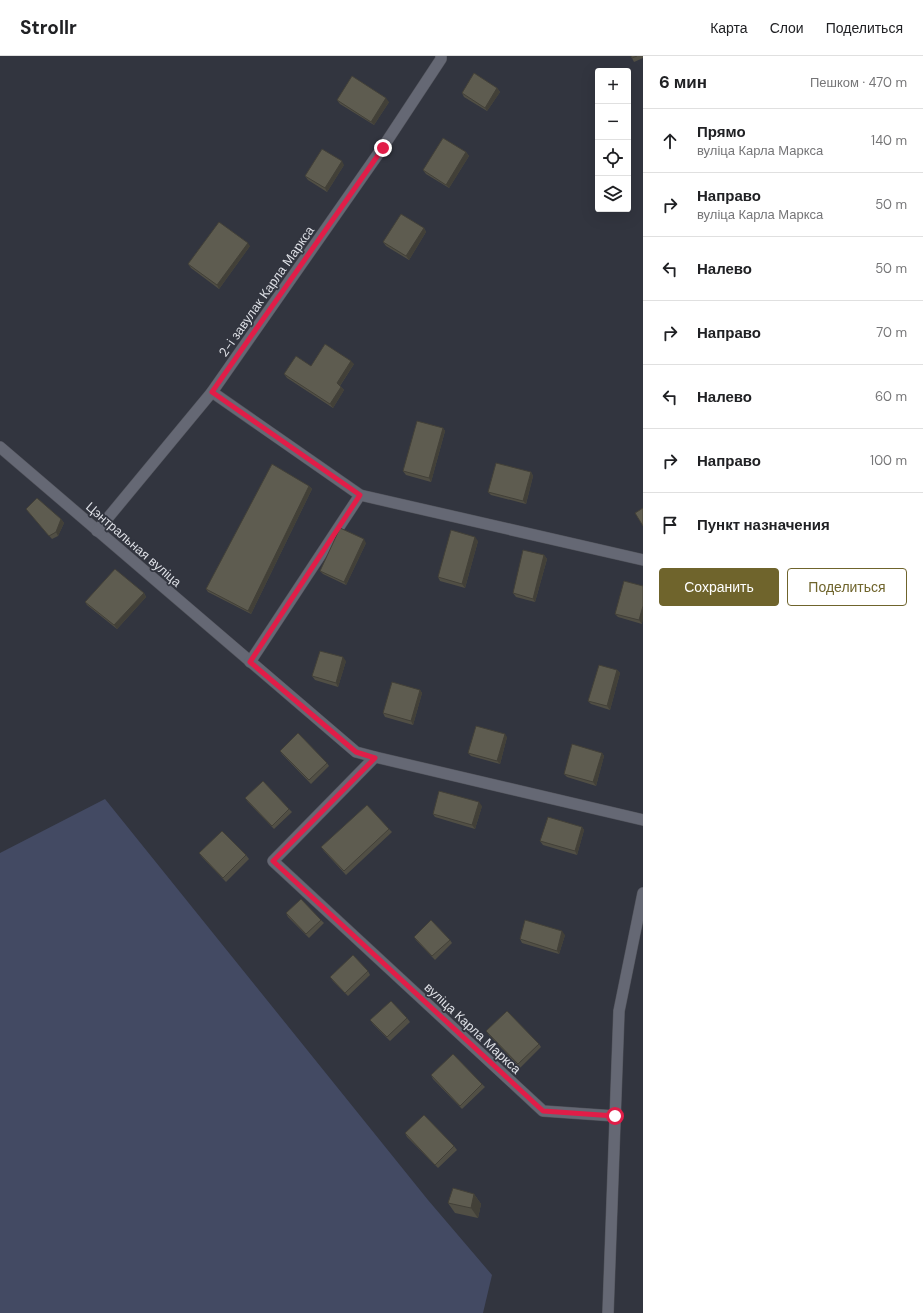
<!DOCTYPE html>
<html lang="ru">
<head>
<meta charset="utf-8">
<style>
  body { margin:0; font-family:"DM Sans",sans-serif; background:#f6f6f6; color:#202124 }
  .controls { position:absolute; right:12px; top:12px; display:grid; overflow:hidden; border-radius:4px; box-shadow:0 4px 16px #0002 }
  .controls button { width:36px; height:36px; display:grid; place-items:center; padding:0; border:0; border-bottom:1px solid #e0e0e0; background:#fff; color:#202124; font:20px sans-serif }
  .stop { position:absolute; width:12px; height:12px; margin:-9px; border:3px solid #e11d48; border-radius:50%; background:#fff }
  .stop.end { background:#e11d48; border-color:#fff; box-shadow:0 1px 4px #0008 }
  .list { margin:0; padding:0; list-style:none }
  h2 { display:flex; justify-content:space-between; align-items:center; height:52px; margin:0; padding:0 16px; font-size:17px }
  h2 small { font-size:13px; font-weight:400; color:#757577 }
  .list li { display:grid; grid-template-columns:26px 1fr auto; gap:12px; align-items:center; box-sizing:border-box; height:64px; padding:0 16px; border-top:1px solid #e0e0e0 }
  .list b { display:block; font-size:15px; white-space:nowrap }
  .list p { margin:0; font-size:13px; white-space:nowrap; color:#757577 }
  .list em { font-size:13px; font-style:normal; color:#757577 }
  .actions { display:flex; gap:8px; padding:12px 16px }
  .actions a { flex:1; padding:9px 0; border:1px solid #6f642c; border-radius:4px; text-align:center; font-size:14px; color:#6f642c }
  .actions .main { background:#6f642c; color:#fff }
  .icon { flex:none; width:22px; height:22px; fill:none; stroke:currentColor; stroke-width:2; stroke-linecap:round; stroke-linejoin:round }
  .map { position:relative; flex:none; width:643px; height:1257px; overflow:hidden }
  header { display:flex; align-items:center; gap:24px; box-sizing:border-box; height:56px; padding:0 20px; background:#fff; border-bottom:1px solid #e0e0e0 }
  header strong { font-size:19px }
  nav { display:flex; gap:22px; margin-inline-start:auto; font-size:14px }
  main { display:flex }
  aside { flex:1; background:#fff }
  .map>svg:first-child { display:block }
  .green { fill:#434a63 }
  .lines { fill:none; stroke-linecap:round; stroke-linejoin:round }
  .minor-casing { stroke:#51535b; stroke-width:12 }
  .tertiary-casing { stroke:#51535b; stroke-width:12 }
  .minor { stroke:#656874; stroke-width:11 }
  .tertiary { stroke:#656874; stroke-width:11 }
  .wall { fill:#514f45 }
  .shaded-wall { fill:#424038 }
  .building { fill:#5e5c50; stroke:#424038 }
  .route { stroke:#e11d48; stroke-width:5 }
  .labels { text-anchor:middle; stroke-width:3.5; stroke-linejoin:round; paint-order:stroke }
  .street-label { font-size:13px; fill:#dddfe5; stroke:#32353f }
</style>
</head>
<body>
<header>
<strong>Strollr</strong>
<nav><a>Карта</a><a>Слои</a><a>Поделиться</a></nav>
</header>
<main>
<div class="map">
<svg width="643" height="1257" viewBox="0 0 643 1257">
  <rect width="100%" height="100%" fill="#32353f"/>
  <!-- green -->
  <path class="green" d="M105,743L428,1144L492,1219L483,1257H0V797Z"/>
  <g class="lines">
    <defs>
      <g id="minor">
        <path d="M212,336L360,439"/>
        <path d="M0,391L356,696L375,701L643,764"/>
        <path d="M97,475L212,336L383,91L441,3V0"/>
        <path d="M250,606L360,439L643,504"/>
        <path d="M375,701L273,805L543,1055L615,1060"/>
      </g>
      <path id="tertiary" d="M608,1257L619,955L643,837"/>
    </defs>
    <!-- minor casing -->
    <use href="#minor" class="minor-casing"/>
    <!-- tertiary casing -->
    <use href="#tertiary" class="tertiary-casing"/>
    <!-- minor -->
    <use href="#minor" class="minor"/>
    <!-- tertiary -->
    <use href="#tertiary" class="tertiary"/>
  </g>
  <!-- wall -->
  <g class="wall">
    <path d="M631,0H643V2L634,6Z"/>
    <path d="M497,32L500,36L487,55L464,41L462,37Z"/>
    <path d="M337,44L389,46L374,69L340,48Z"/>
    <path d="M466,96L469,100L449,132L426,118L423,114Z"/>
    <path d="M344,109L327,136L308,124L305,120Z"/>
    <path d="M424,172L426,176L409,204L386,190L383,186Z"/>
    <path d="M250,190L219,233L191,212L188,208Z"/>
    <path d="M354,308L340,330L344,334L333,352L287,322L284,318L311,310Z"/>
    <path d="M443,372L445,375L431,426L406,419L403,415Z"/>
    <path d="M531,416L533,420L526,448L491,439L488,436Z"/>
    <path d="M309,430L312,433L251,558L208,536L206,533Z"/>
    <path d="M26,453L61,463L64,467L58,480L52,483Z"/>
    <path d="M478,485L465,532L440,525L438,521Z"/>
    <path d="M366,487L346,529L323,518L320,515Z"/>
    <path d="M544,499L547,503L535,546L516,541L513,537Z"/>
    <path d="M643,530L642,568L618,561L615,558Z"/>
    <path d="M144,537L146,541L117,573L87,549L85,546Z"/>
    <path d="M346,605L338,631L315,624L312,620Z"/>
    <path d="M617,614L620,617L610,654L591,648L588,645Z"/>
    <path d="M420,634L422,637L413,669L385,661L383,657Z"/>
    <path d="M507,681L500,708L471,700L468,697Z"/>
    <path d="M280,695L327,707L329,710L311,728L282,698Z"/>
    <path d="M602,697L604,700L596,730L567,721L564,718Z"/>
    <path d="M245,742L289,753L292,756L274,773L248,746Z"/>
    <path d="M482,750L475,773L435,761L433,758Z"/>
    <path d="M582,771L584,774L577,799L543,789L540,785Z"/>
    <path d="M389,773L392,776L346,819L324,795L321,791Z"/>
    <path d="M199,797L246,799L249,803L226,826L202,801Z"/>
    <path d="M286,857L321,864L324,867L309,882L288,861Z"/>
    <path d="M565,879L559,898L522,887L520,883Z"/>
    <path d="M414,881L450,884L452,887L435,904L416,884Z"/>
    <path d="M368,915L370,919L348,940L333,925L330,921Z"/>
    <path d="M407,962L410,966L390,985L373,968L370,964Z"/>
    <path d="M486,975L539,988L541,991L520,1012L489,979Z"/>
    <path d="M431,1019L482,1028L485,1031L462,1053L433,1023Z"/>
    <path d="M405,1077L454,1090L457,1094L438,1112L407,1081Z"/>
    <path d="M474,1138L481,1148L478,1162L455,1157L448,1147Z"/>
  </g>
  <!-- shaded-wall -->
  <g class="shaded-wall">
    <path d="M497,32L500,36L487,55L485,52Z"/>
    <path d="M386,42L389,46L374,69L371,66Z"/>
    <path d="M466,96L469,100L449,132L446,129Z"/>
    <path d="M342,105L344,109L327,136L325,132Z"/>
    <path d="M424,172L426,176L409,204L406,200Z"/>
    <path d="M248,187L250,190L219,233L217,229Z"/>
    <path d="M351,305L354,308L339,331L337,327Z"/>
    <path d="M341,331L344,334L333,352L330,348Z"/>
    <path d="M443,372L445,375L431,426L429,422Z"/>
    <path d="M531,416L533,420L526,448L523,445Z"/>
    <path d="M309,430L312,433L251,558L248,555Z"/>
    <path d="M61,463L64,467L58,480L56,476Z"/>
    <path d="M475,481L478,485L465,532L462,528Z"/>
    <path d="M364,483L366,487L346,529L344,526Z"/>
    <path d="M544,499L547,503L535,546L533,543Z"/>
    <path d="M144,537L146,541L117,573L114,569Z"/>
    <path d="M643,550V563L642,568L639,564Z"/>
    <path d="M343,601L346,605L338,631L336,627Z"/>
    <path d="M617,614L620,617L610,654L607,650Z"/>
    <path d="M420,634L422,637L413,669L411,665Z"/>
    <path d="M505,678L507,681L500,708L497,705Z"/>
    <path d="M602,697L604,700L596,730L593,726Z"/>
    <path d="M479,746L482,750L475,773L472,769Z"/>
    <path d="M582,771L584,774L577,799L575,795Z"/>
    <path d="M562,875L565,879L559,898L557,895Z"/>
    <path d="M474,1138L481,1148L478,1162L471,1152Z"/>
  </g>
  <!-- building -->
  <g class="building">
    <path d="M631,0H637L632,2Z"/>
    <path d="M474,17L497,32L485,52L462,37Z"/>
    <path d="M352,20L386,42L371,66L337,44Z"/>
    <path d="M443,82L466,96L446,129L423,114Z"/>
    <path d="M322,93L342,105L325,132L305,120Z"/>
    <path d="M401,158L424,172L406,200L383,186Z"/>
    <path d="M219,166L248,187L217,229L188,208Z"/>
    <path d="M325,288L351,305L337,327L341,331L330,348L284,318L296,300L311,310Z"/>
    <path d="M417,365L443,372L429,422L403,415Z"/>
    <path d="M496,407L531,416L523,445L488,436Z"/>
    <path d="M272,408L309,430L248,555L206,533Z"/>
    <path d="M37,442L61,463L56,476L49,480L26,453Z"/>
    <path d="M643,452V470L635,457Z"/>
    <path d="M340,472L364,483L344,526L320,515Z"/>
    <path d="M451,474L475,481L462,528L438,521Z"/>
    <path d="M523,494L544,499L533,543L513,537Z"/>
    <path d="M115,513L144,537L114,569L85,546Z"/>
    <path d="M624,525L643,530V550L639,564L615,558Z"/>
    <path d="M320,595L343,601L336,627L312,620Z"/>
    <path d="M599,609L617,614L607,650L588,645Z"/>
    <path d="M392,626L420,634L411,665L383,657Z"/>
    <path d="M476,670L505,678L497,705L468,697Z"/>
    <path d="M298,677L327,707L309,724L280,695Z"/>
    <path d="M572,688L602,697L593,726L564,718Z"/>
    <path d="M263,725L289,753L272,770L245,742Z"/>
    <path d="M439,735L479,746L472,769L433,758Z"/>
    <path d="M367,749L389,773L344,815L321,791Z"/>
    <path d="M548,761L582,771L575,795L540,785Z"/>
    <path d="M222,775L246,799L223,822L199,797Z"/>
    <path d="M301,843L321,864L306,878L286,857Z"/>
    <path d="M431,864L450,884L432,900L414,881Z"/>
    <path d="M525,864L562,875L557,895L520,883Z"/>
    <path d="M353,899L368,915L345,937L330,921Z"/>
    <path d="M391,945L407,962L387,981L370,964Z"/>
    <path d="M507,955L539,988L518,1008L486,975Z"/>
    <path d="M453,998L482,1028L460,1050L431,1019Z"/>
    <path d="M424,1059L454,1090L435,1109L405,1077Z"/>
    <path d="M453,1132L474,1138L471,1152L448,1147Z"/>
  </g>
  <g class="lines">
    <!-- route -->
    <path class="route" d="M383,92L212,336L360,439L250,606L356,696L375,702L273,805L543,1055L615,1060"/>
  </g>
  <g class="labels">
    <!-- street labels -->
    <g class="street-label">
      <text transform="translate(266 235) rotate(-55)" y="5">2-і завулак Карла Маркса</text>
      <text transform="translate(134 488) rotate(41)" y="5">Цэнтральная вуліца</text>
      <text transform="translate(473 972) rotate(43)" y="5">вуліца Карла Маркса</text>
    </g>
  </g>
</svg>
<div class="controls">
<button>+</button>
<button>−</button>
<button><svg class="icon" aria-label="locate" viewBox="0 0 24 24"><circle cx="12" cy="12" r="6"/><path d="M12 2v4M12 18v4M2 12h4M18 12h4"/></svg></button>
<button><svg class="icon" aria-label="layers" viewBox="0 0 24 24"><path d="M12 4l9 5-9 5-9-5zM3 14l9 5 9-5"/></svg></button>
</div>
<div class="stop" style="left:615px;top:1060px"></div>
<div class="stop end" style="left:383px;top:92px"></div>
</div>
<aside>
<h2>6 мин<small>Пешком · 470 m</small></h2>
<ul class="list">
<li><svg class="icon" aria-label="ahead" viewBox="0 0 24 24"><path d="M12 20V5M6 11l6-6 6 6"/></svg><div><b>Прямо</b><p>вуліца Карла Маркса</p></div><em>140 m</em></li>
<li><svg class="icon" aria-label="right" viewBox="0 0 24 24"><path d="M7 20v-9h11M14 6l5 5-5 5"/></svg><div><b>Направо</b><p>вуліца Карла Маркса</p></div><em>50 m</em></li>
<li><svg class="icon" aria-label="left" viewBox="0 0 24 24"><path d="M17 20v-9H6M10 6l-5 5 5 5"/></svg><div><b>Налево</b></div><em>50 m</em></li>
<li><svg class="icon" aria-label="right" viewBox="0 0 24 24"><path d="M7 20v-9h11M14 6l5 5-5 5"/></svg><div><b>Направо</b></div><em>70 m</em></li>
<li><svg class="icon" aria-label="left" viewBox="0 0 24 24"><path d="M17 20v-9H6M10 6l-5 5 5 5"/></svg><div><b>Налево</b></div><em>60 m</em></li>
<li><svg class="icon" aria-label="right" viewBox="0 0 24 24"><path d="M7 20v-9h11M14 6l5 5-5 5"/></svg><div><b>Направо</b></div><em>100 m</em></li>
<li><svg class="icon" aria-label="arrive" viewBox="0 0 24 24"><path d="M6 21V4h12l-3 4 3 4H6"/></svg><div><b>Пункт назначения</b></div></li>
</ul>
<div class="actions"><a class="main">Сохранить</a><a>Поделиться</a></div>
</aside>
</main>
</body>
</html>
